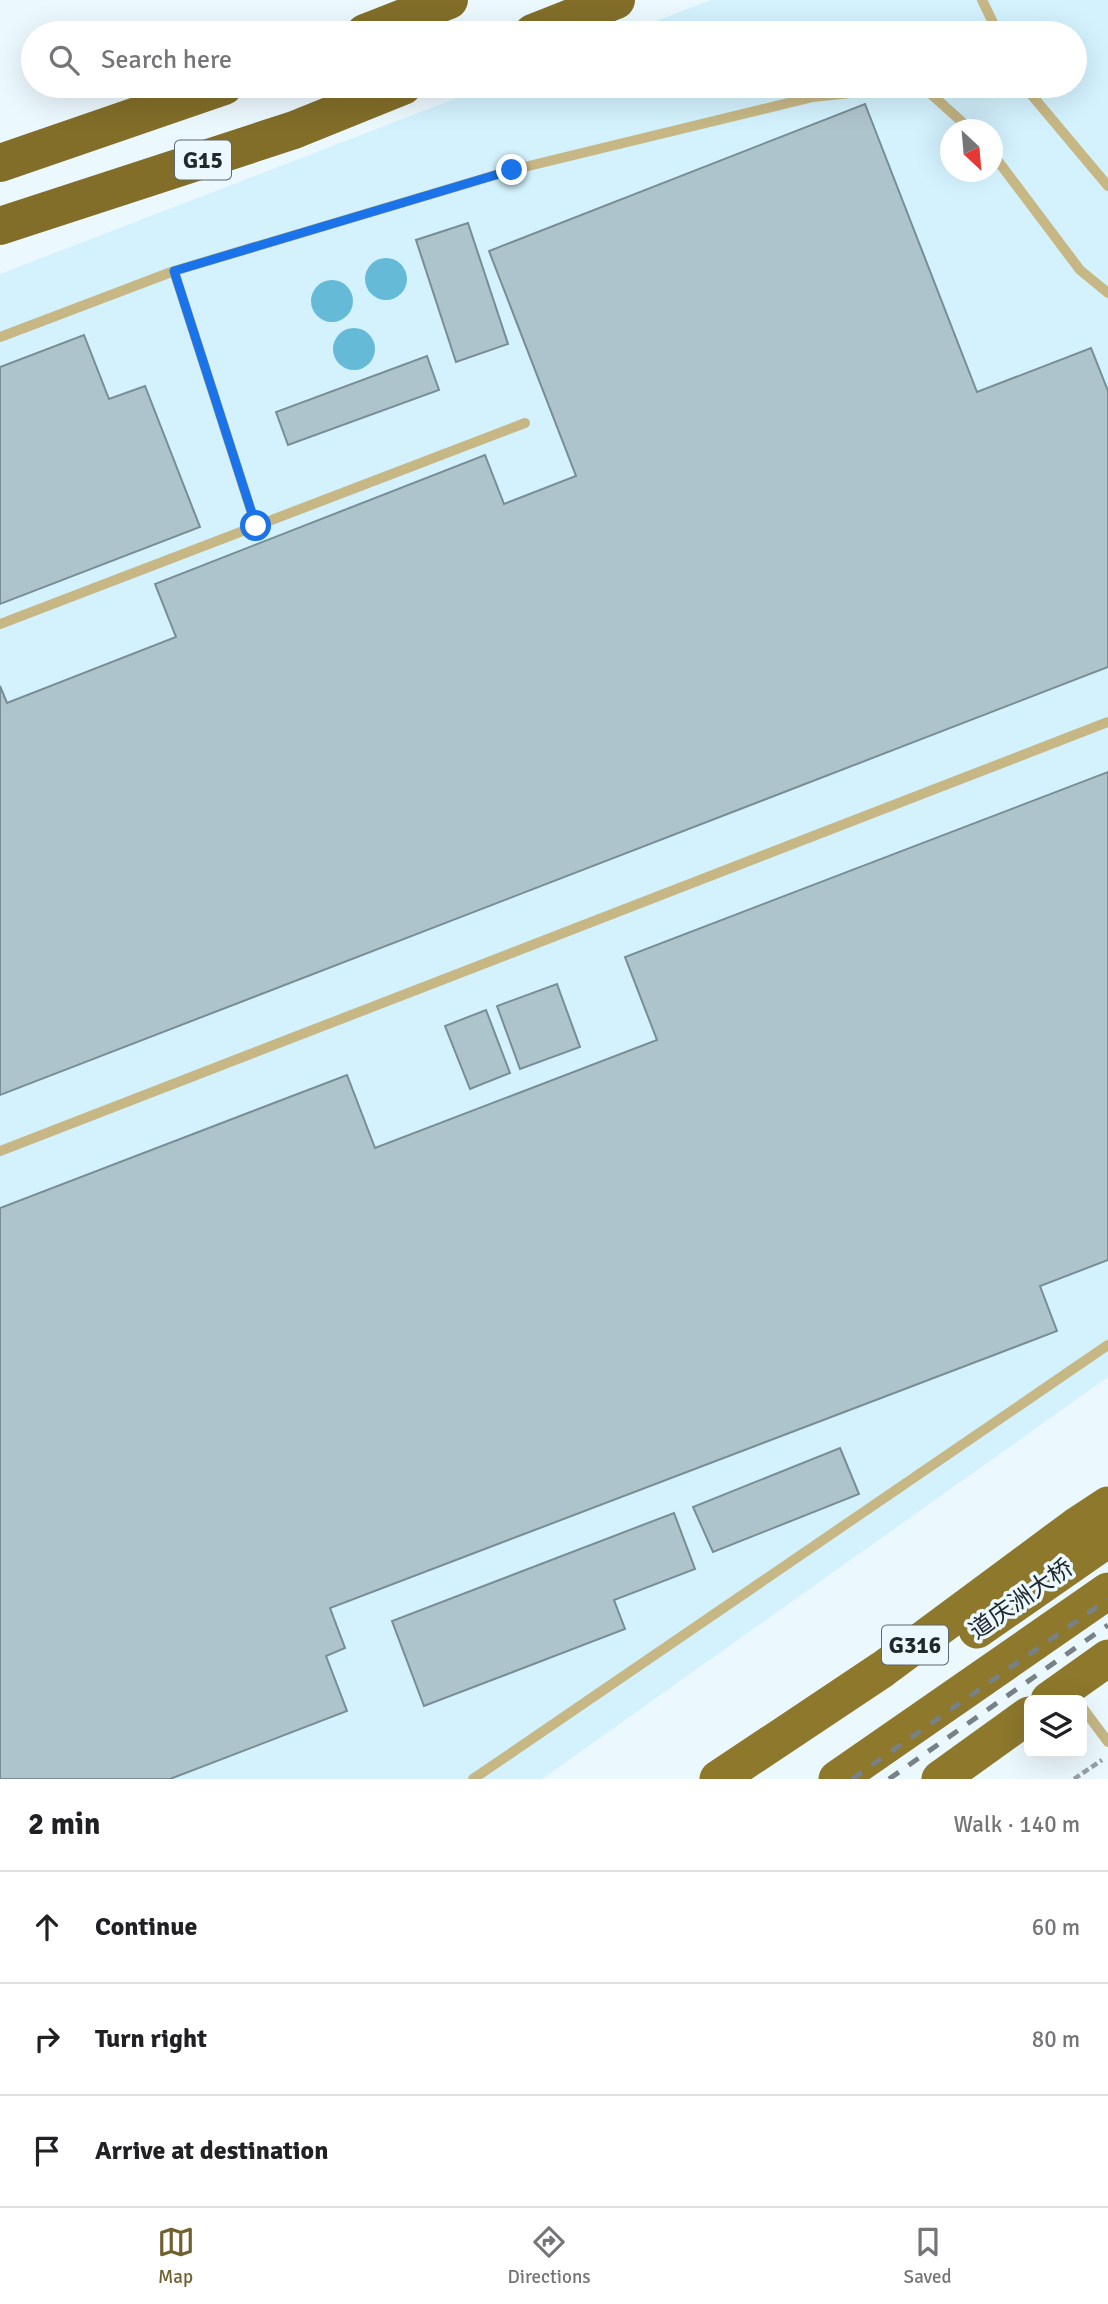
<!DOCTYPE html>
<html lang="en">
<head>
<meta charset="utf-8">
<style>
  body { margin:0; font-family:Signika,"Noto Sans SC",sans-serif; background:#f6f6f6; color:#202124 }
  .controls { position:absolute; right:21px; bottom:21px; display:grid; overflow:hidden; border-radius:10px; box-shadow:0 7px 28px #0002 }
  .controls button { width:63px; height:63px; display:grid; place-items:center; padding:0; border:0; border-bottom:2px solid #e0e0e0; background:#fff; color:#202124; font:35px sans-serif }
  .compass { position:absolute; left:940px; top:119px; width:63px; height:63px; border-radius:50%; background:#fff; box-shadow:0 7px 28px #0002; rotate:154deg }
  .stop { position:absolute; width:21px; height:21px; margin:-16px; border:5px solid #1a73e8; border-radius:50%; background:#fff }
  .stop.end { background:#1a73e8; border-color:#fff; box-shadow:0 2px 7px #0008 }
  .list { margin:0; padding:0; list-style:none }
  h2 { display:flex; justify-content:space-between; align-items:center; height:91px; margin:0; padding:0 28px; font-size:30px }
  h2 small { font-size:23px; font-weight:400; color:#757577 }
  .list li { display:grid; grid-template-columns:46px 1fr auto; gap:21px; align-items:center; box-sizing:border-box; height:112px; padding:0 28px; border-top:2px solid #e0e0e0 }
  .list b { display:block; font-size:26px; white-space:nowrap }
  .list em { font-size:23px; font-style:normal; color:#757577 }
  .icon { flex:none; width:38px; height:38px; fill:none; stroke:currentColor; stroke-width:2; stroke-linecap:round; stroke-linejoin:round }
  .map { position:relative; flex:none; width:1108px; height:1779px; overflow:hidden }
  .search { position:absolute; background:#fff; box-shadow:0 7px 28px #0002; left:21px; right:21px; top:21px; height:77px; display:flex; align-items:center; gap:18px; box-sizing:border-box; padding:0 24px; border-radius:38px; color:#757577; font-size:26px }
  .sheet { height:427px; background:#fff }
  nav { display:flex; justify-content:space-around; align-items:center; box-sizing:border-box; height:98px; border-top:2px solid #e0e0e0; background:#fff; font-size:19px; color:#757577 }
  nav a { display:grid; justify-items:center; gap:4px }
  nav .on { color:#6f602e }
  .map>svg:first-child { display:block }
  .built { fill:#d3f2fe; fill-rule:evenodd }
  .water { fill:#64bad7 }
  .building { fill:#aec4cc; stroke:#788d94; stroke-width:2 }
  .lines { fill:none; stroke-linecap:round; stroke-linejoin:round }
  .path { stroke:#95a0a4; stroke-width:4.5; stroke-dasharray:7 3.5; stroke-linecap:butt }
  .service { stroke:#c6b785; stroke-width:10 }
  .trunk { stroke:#8d782c; stroke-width:37 }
  .motorway { stroke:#826e29; stroke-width:38 }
  .rail { stroke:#788286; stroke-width:5; stroke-dasharray:12 12; stroke-linecap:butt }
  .route { stroke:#1a73e8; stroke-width:9 }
  .labels { text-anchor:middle; stroke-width:7; stroke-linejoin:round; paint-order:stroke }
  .shield { fill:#ebf8fd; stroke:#5e676b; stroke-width:2 }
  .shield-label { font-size:23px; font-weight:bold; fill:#21292c }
  .street-label { font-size:24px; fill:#21292c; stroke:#ebf8fd }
</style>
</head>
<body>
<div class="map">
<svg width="1108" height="1779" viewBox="0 0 1108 1779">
  <rect width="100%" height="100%" fill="#ebf8fd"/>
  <!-- built -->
  <path class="built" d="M711,0H1108V1377L542,1779H0V274L488,86H1075V33H625ZM950,130H992V172H950Z"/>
  <!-- water -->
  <g class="water">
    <circle cx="386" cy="279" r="21"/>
    <circle cx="332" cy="301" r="21"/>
    <circle cx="354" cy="349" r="21"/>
  </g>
  <!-- building -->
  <g class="building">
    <path d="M865,104L977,392L1091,348L1108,391V667L0,1095V686L7,703L176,637L155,584L485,455L504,504L576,476L489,251Z"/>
    <path d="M468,223L508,344L456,362L416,240Z"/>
    <path d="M84,335L109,399L145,386L200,527L0,604V367Z"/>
    <path d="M427,356L439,390L288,445L276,412Z"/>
    <path d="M1108,772V1260L1040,1286L1057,1331L330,1608L345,1648L326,1656L347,1711L170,1779H0V1208L347,1075L375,1148L657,1040L625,957Z"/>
    <path d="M557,984L580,1047L520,1069L497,1006Z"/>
    <path d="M486,1010L510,1073L470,1089L445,1026Z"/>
    <path d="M840,1448L859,1494L713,1552L693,1507Z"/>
    <path d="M674,1513L695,1569L614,1600L625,1629L424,1706L392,1621Z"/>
  </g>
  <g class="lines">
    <!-- path -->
    <path class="path" d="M1074,1779L1102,1760"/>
    <!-- service -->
    <g class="service">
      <path d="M982,0L998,33"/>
      <path d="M922,86L971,130"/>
      <path d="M1024,86L1108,186"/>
      <path d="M992,153L1080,270L1108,293"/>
      <path d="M174,271L256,526"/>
      <path d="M0,337L174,271L512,170L813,97L916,86"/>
      <path d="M0,624L525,423"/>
      <path d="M0,1151L1108,722"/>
      <path d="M1082,1707L1108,1742"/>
      <path d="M473,1779L1108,1345"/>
    </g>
    <!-- trunk -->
    <g class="trunk">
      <path d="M977,1630L1108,1539"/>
      <path d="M1049,1700L1108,1658"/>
      <path d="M718,1779L883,1669L1076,1526L1108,1505"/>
      <path d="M837,1779L1108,1591"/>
      <path d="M940,1779L1029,1715"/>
    </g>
    <!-- motorway -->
    <g class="motorway">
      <path d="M365,33L449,0"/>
      <path d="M533,33L616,0"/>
      <path d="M0,163L224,86"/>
      <path d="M0,226L294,130L403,86"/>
    </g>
    <!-- rail -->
    <g class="rail">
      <path d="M852,1779L1108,1599"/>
      <path d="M889,1779L1108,1625"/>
    </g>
  </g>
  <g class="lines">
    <!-- route -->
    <path class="route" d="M256,526L174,271L512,170"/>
  </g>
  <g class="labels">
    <!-- shield labels -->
    <g class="shield">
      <rect x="175" y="140.5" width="56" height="39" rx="5"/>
      <rect x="882" y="1625.5" width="66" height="39" rx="5"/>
    </g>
    <g class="shield-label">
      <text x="203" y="168">G15</text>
      <text x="915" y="1653">G316</text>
    </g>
    <!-- street labels -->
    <g class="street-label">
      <text transform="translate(1021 1599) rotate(-35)" y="8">道庆洲大桥</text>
    </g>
  </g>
</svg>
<div class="controls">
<button><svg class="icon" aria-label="layers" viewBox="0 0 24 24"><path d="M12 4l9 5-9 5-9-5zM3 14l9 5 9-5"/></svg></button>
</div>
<svg class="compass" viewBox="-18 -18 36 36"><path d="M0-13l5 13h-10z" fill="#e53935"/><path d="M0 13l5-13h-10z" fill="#757577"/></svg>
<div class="stop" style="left:256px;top:526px"></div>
<div class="stop end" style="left:512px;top:170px"></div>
<div class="search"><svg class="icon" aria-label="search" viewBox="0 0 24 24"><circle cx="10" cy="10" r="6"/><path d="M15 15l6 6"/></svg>Search here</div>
</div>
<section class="sheet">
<h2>2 min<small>Walk · 140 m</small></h2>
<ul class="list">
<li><svg class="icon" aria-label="ahead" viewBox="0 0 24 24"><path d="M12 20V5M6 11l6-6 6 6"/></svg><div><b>Continue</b></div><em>60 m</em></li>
<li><svg class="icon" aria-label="right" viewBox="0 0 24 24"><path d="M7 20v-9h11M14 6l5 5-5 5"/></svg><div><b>Turn right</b></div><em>80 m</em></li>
<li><svg class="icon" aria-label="arrive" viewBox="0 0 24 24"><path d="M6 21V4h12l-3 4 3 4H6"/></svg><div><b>Arrive at destination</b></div></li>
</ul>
</section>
<nav>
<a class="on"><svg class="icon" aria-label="map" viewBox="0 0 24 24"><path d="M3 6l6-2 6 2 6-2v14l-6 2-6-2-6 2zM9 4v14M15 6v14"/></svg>Map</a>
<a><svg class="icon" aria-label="directions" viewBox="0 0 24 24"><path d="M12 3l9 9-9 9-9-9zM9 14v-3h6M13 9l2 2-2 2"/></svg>Directions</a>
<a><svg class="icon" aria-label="saved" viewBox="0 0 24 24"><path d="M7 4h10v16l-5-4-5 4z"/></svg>Saved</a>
</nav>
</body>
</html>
